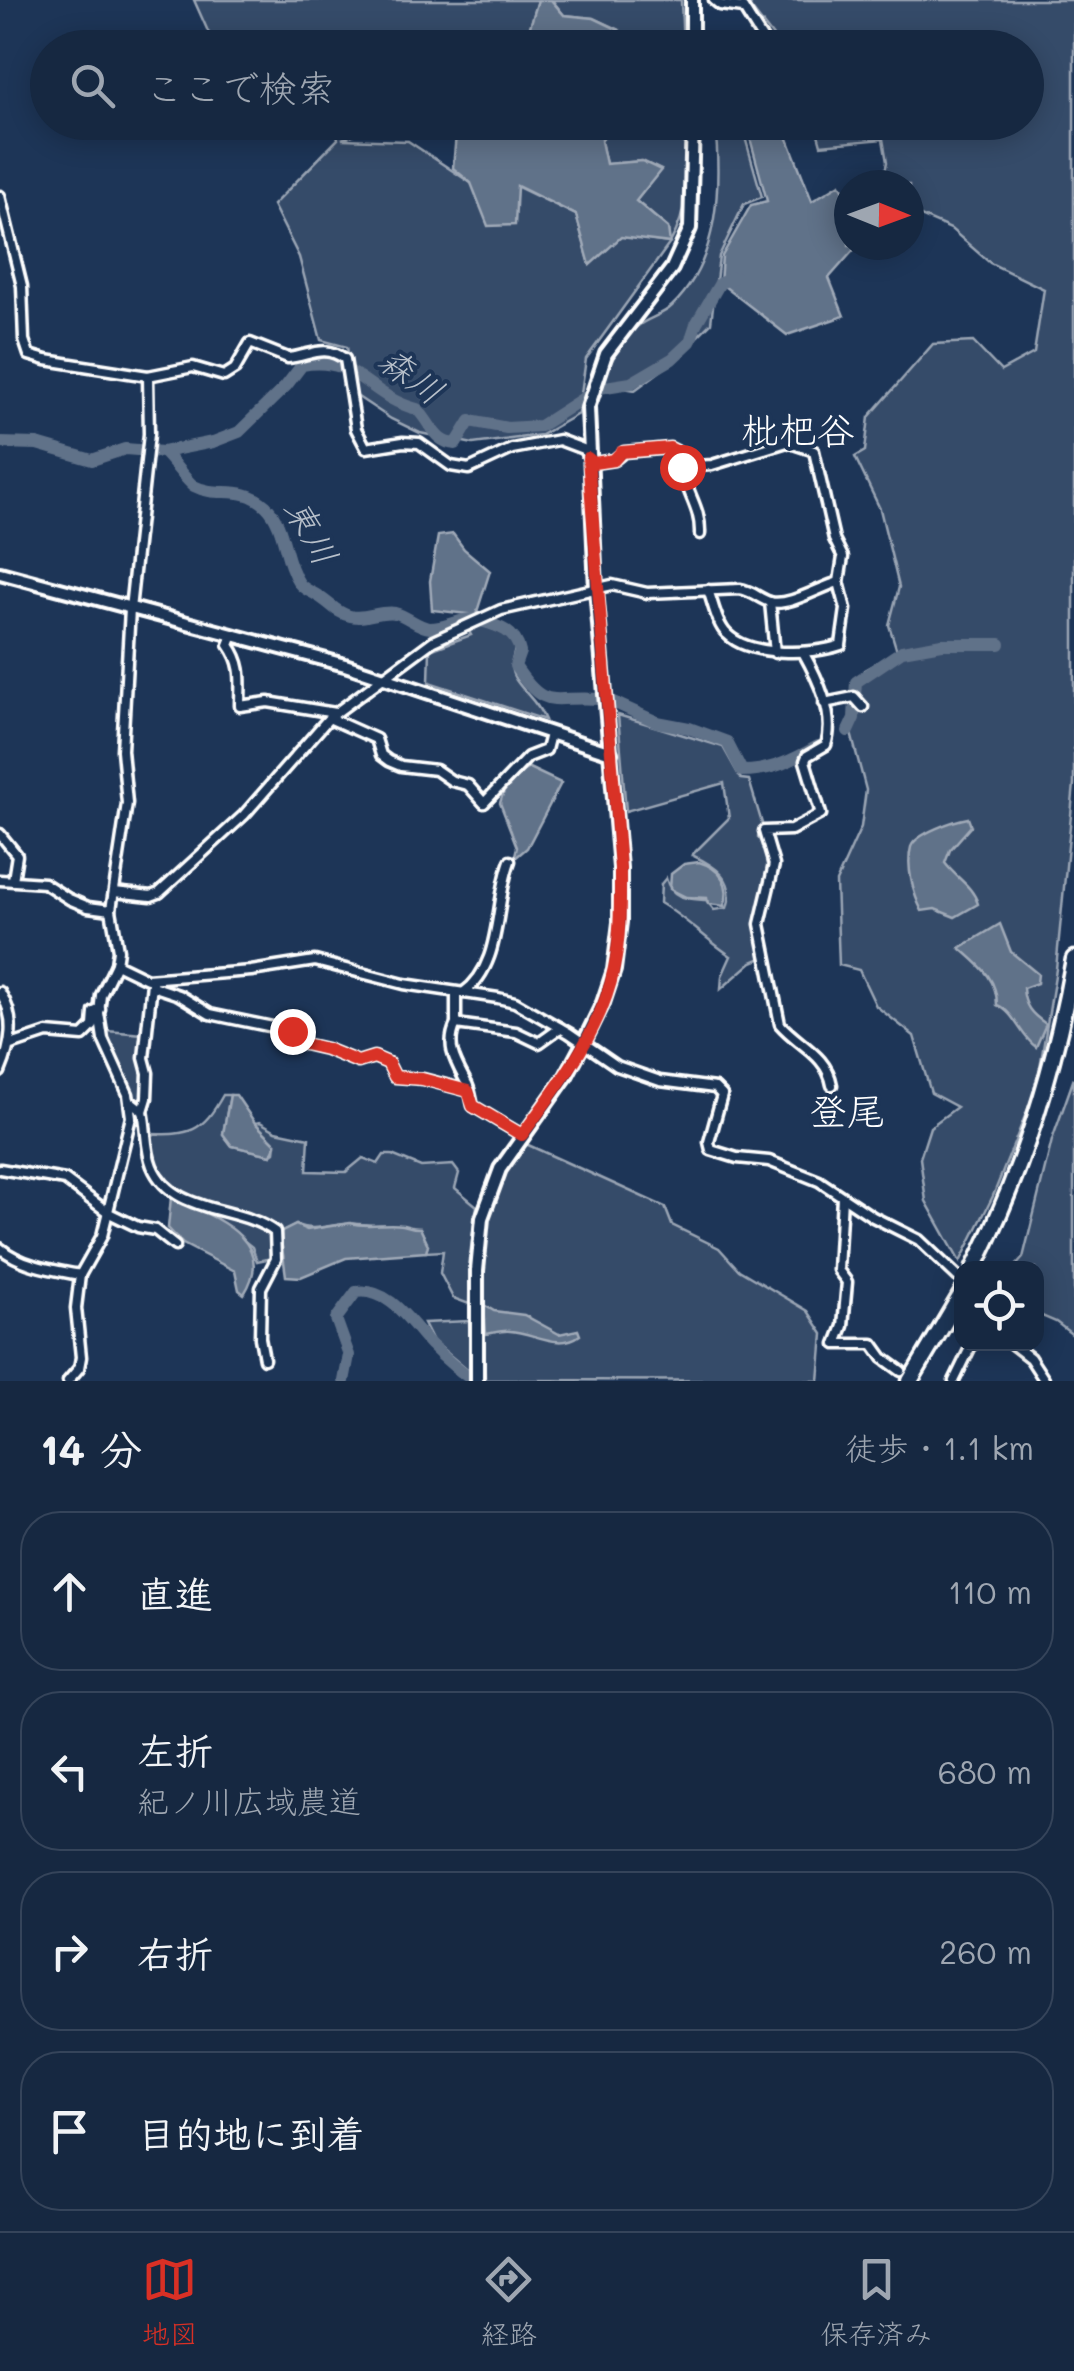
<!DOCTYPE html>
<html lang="ja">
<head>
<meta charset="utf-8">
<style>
  body { margin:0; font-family:Mali,"Klee One",sans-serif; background:#23344c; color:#f1f3f6 }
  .controls { position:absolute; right:30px; bottom:30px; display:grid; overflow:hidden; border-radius:20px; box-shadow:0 5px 25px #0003 }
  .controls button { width:90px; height:90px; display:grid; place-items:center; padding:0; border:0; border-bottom:2px solid #35445a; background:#162841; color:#f1f3f6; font:50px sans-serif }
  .compass { position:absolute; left:834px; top:170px; width:90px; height:90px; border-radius:50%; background:#162841; box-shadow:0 5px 25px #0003; rotate:91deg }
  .stop { position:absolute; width:30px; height:30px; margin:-22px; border:8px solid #d93025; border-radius:50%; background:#fff }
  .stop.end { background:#d93025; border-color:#fff; box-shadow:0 2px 10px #0008 }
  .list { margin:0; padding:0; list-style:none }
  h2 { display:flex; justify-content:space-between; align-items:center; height:130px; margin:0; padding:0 40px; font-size:42px }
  h2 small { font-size:32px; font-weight:400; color:#9ea6b1 }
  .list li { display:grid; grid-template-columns:65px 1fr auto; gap:30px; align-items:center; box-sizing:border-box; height:160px; margin:0 20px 20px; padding:0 20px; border:2px solid #35445a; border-radius:40px }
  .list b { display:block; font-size:38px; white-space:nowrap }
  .list p { margin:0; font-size:32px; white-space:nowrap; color:#9ea6b1 }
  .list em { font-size:32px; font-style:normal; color:#9ea6b1 }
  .icon { flex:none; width:55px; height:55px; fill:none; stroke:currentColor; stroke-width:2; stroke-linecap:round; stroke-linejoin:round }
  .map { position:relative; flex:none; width:1074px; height:1381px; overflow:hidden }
  .search { position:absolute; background:#162841; box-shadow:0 5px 25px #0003; left:30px; right:30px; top:30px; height:110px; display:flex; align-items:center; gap:25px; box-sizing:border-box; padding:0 35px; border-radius:55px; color:#9ea6b1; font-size:38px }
  .sheet { height:850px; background:#162841 }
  nav { display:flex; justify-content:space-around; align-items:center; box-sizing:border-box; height:140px; border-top:2px solid #35445a; background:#162841; font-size:28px; color:#9ea6b1 }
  nav a { display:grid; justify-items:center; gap:5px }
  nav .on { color:#d93025 }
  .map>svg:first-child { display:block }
  .green { fill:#364b69; stroke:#9aa5b4; stroke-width:2.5 }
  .water { fill:#617289; stroke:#a0aab8; stroke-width:2.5 }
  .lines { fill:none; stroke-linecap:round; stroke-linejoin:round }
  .river { stroke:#617289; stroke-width:12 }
  .street-casing { stroke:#fff; stroke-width:15 }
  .secondary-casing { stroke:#fff; stroke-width:18 }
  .highway-casing { stroke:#fff; stroke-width:21 }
  .street { stroke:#1d3557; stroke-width:8 }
  .secondary { stroke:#1d3557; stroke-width:10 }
  .highway { stroke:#1d3557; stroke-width:14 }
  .route { stroke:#d93025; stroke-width:12 }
  .labels { text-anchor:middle; stroke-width:8; stroke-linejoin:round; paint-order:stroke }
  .water-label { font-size:35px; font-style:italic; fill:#b8c0ca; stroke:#1d3557 }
  .quarter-label { font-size:38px; fill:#fff; stroke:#1d3557 }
</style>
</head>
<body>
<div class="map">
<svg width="1074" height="1381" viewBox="0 0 1074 1381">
  <rect width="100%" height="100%" fill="#1d3557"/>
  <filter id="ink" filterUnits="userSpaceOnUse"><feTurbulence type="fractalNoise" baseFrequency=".01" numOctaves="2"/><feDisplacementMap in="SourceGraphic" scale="20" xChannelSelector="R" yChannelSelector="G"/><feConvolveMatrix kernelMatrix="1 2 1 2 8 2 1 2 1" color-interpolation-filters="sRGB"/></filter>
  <g filter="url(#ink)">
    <!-- green -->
    <g class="green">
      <path d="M194,0H538L524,48L215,47Z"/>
      <path d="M552,0H681L683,47H595L618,29L594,18L564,15Z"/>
      <path d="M752,0H1074V784L1056,969L1037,1086L993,1196L960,1262L926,1201L920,1158L930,1127L957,1107L931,1093L914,1036L876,1006L859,970L839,965L836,882L861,827L866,790L851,733L857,693L864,670L897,651L889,625L899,587L880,509L855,457L865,451L869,417L933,344L973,342L1001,371L1034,353L1044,289L990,263L951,229L909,211V185H882L887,162L883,139L821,145L815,123L1026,122V48L781,47L750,7Z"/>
      <path d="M335,123H383L342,139L408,141L471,183L516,186L576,215L590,264L621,236L669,243L668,228L636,201L660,170L642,161L606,164L601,141L615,123H685C687,165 692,206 670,243L586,359L578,414L541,435L473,444L420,433L391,419L355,395L347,347L321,340L299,257L273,205L338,139Z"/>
      <path d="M715,123H741L762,197L744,204L719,256L711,323L670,364L635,390L600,384C610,365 620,340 638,326C648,318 663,315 672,306C720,260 721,184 715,123Z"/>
      <path d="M477,624C544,643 498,653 516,680C527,696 537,701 545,720L429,682L430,650L471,635L468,629Z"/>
      <path d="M618,715L723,747L741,779L749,780L763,827L758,837C776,866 762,885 758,917C756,930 760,945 762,958L752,962L721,989L722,976L731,956C705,939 686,918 660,903L661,884L666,878C671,899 687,899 706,900L714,910L727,908C737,879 715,866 692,855L729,818L724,783L626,811Z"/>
      <path d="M106,1031L143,1034L140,1061L145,1075L140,1106L116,1064Z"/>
      <path d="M1074,1078V1336L1056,1322L1037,1314L1036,1268H1014L1023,1258L1052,1140Z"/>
      <path d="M223,1095H230L223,1134L232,1146L271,1155L275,1152L276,1144L255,1123L260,1122L276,1131L309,1138L307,1171L346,1172L363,1158L378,1164L384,1155H392L421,1167L453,1165L459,1173L455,1188L477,1206L470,1255L469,1304L453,1298L440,1273L443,1251L426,1252L428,1245L420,1228C398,1231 368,1222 345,1224C328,1225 313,1232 296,1225L280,1233L272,1258L257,1261L252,1247L217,1219L171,1197L150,1159L148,1134C190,1135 202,1133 223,1095Z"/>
      <path d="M526,1144L665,1207L672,1225L719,1248L739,1270L808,1311L823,1334L819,1381L485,1380C484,1326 476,1240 496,1190C502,1174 516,1158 526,1144Z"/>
      <path d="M469,1321L471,1373L433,1341L424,1323Z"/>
    </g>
    <!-- water -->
    <g class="water">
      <path d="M538,0H551L564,15L594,18L619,30L595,47H524Z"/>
      <path d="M457,123H615L601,141L606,164L642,161L661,170L636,201L668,228L670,243L621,237L590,265L576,215L517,186L515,225L488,226L471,183L453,168Z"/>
      <path d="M746,123H782L812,201L840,184L849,200V245H858L829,278L844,316L787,335L720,283L722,256L751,205L767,201Z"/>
      <path d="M453,534L464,549L490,571L476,615L432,610L430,581L438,536Z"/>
      <path d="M529,768L561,783L527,848L514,859L517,847L500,803C505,785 512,776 529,768Z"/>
      <path d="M968,818L971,826L950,850L945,863C956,878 973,886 978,904L955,917L935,909L922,911C913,894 906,866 911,847C915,834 955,820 968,818Z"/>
      <path d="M699,862C720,868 732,885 724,906L708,904L707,898L686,897L670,889L671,874L684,864Z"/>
      <path d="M1000,924L1011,952L1038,974L1037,983L1023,988C1024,1006 1031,1014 1046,1024L1036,1047C1020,1036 1015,1012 997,1005C997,977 979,965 960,948Z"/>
      <path d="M230,1095H236L255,1123L276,1144L271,1155L232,1146L223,1134Z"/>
      <path d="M171,1197C213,1217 279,1239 244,1294L239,1290L235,1271L183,1244L168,1228Z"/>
      <path d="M350,1223C368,1228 386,1222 403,1225C409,1227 415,1228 420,1228L428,1245L426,1252L346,1258L301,1277L286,1276L280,1233L296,1225L307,1230Z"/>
      <path d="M484,1305L494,1311L524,1315L559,1334L578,1330L580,1335C559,1351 533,1332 510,1331C502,1330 494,1333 486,1334Z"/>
    </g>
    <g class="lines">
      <!-- river -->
      <g class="river">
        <path d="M0,443L37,444L92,460L125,449L163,452L213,442L239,432L286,386L302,365C358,355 366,396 417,409C432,424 434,443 456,444L470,421L507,428L540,426L599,388L631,383L672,359L690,342L696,324L720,283L735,277"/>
        <path d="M163,452C172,460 187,482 194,486C218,499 241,483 266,506C286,526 283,559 299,583C304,590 311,591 318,596C329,602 336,613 350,616C365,620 380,610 395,613C408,616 417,627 430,628C446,628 461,618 474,619"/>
        <path d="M481,621C499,626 516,631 520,652L515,666C546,713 552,695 599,699"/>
        <path d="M855,696L856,682L902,651L942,644H1000"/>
        <path d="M613,702L657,722L689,728L727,742L742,771C772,771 793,760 818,746"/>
        <path d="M848,731L854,718L855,699"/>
        <path d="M344,1381L349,1355L336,1319L356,1292C390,1287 411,1324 431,1345C444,1358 459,1371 474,1381"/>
      </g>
      <defs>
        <g id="street">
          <path d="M714,0L720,5L743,8L768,48"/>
          <path d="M846,48L849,42"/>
          <path d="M0,196L22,286L24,340L29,355L46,360L148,376L193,367L224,376L235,369L250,343L288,358C310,356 324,343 345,359L356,429L366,448L403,442L419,443L451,466L469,469L512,449L559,440L583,449L594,463L614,460L624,452L670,448L676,451L682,467L712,465L787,442L814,451L834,539L843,557L839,582L846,609L841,645C813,655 750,657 727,634C717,625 713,603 708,590"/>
          <path d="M682,467C686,494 701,507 700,534"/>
          <path d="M770,602L775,653"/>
          <path d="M233,635L229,645C244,666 240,682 240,706L268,702L335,713"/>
          <path d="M803,652C817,677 836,715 826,745L807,756L805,761L821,814L791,830L764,831L774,865L760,924L780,1024C798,1045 827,1055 832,1085"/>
          <path d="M824,703L854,697L863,707"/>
          <path d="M329,718L376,739L381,755L389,761L401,766L436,770L452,781L468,785L484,803L528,757L546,750L550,734"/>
          <path d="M0,834L17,855L13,880"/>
          <path d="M0,880L44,883L69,899L88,907L111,910"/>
          <path d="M114,892L151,896L159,893L244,815L329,718L433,641L501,610L612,585L647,593L740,589C753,591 759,599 770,602C789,607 820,587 839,582"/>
          <path d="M116,964L147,979L251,971L315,961L404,984L498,998L515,1002L569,1033L617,1066L660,1081L715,1088L722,1095L709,1142L711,1150L737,1158L769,1161L819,1181L873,1217L919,1240L958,1277"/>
          <path d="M152,986L179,995L210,1014L292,1031L291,1041L326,1049L358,1062L374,1057L388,1063L395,1077L423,1079L469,1091"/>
          <path d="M0,992C17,1018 11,1046 0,1072"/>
          <path d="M463,993C503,965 494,904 510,861"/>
          <path d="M456,1024V994"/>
          <path d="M11,1045L47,1033L83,1036L93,1026L94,1012L100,1009"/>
          <path d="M130,1101L143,1111C147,1129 145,1149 152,1166C172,1215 240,1205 275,1232L276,1259L261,1288L260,1338L264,1359"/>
          <path d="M143,1111L147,1098L148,1073L144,1058L152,983"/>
          <path d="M522,1135L473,1106C471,1098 470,1088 466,1082C456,1063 445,1046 456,1024L516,1032L539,1043L560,1028"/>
          <path d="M0,1169L65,1180L109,1213L138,1227L155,1230L175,1246"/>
          <path d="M842,1197L838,1270L847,1282L843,1326L836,1344H873L883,1358L901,1371"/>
          <path d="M0,1248C22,1266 53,1270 80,1275"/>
          <path d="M1012,1344L1030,1358L1045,1381"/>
          <path d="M68,1381L79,1368L81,1357L76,1308L80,1275L102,1236L131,1117L128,1094L103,1039L99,1013L101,995L116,964L118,950L111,910L127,803L122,750L130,609L149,434L148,376"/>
          <path d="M954,1381L972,1344"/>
        </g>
        <g id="secondary">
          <path d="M692,0V48"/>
          <path d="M0,573L345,665L611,753"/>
          <path d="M477,1381V1271L482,1218L500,1169L566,1076L583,1044L603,1003L614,970L620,922V868L596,589L588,408L606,354L672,268L690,228L693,122"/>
        </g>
        <g id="highway">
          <path d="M974,1268C1023,1170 1055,1067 1074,959"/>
          <path d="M910,1381L962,1293"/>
        </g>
      </defs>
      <!-- street casing -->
      <use href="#street" class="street-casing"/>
      <!-- secondary casing -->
      <use href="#secondary" class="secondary-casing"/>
      <!-- highway casing -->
      <use href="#highway" class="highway-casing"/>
      <!-- street -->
      <use href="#street" class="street"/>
      <!-- secondary -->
      <use href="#secondary" class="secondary"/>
      <!-- highway -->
      <use href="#highway" class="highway"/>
    </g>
  </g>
  <g class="lines" filter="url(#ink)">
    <!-- route -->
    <path class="route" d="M292,1031V1041L326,1049L358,1062L374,1057L388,1063L395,1077L422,1079L468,1091L473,1106L522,1135C559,1085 602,1030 614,968C621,934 620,901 620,868L588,458L594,463L614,460L621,452L670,448L676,451L682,467"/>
  </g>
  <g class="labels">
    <!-- water labels -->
    <g class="water-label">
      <text transform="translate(411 376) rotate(36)" y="12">森川</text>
      <text transform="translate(311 532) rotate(61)" y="12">東川</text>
    </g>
    <!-- quarter labels -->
    <g class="quarter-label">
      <text x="798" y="444">枇杷谷</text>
      <text x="847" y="1125">登尾</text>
    </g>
  </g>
</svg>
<div class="controls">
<button><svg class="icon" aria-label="locate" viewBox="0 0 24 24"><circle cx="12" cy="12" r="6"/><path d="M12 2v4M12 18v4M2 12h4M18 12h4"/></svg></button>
</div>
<svg class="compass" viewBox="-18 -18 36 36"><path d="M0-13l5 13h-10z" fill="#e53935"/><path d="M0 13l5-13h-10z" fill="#9ea6b1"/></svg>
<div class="stop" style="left:682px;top:467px"></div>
<div class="stop end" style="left:292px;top:1031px"></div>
<div class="search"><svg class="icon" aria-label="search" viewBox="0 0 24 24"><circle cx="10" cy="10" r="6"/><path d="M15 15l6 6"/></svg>ここで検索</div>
</div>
<section class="sheet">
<h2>14 分<small>徒歩 · 1.1 km</small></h2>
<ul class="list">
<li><svg class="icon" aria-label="ahead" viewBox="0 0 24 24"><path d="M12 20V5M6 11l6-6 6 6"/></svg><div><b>直進</b></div><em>110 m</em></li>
<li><svg class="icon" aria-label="left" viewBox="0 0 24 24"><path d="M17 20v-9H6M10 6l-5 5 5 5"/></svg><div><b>左折</b><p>紀ノ川広域農道</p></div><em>680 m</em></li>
<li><svg class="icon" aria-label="right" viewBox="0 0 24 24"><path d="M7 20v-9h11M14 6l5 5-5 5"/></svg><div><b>右折</b></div><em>260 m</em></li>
<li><svg class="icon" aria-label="arrive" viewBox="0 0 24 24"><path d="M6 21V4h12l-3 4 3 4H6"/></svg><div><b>目的地に到着</b></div></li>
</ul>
</section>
<nav>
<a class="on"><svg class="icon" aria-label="map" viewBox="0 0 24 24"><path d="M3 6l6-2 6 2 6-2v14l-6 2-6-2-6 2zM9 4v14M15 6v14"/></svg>地図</a>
<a><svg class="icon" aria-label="directions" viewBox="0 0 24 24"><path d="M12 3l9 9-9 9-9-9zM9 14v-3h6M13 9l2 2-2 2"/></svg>経路</a>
<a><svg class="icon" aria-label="saved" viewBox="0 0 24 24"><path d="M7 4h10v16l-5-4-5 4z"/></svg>保存済み</a>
</nav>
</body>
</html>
